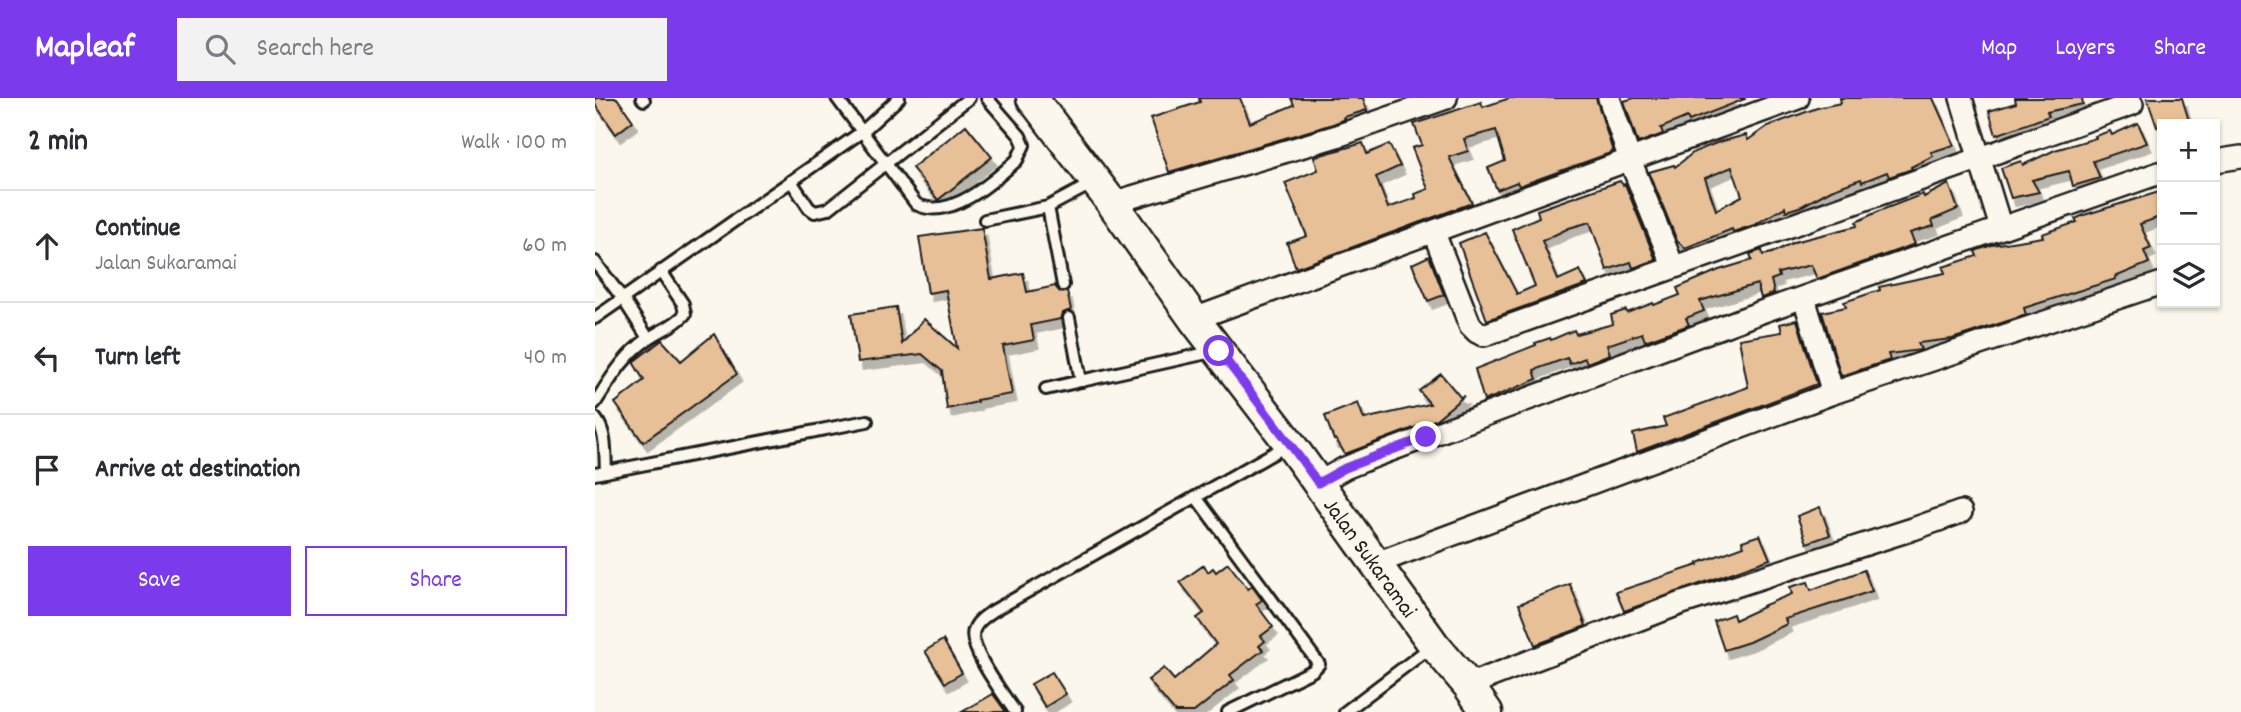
<!DOCTYPE html>
<html lang="en">
<head>
<meta charset="utf-8">
<style>
  body { margin:0; font-family:Dekko,sans-serif; background:#f2f2f3; color:#2b2b33 }
  .controls { position:absolute; right:21px; top:21px; display:grid; overflow:hidden; border-radius:0px; box-shadow:0 2px 5px #0004 }
  .controls button { width:63px; height:63px; display:grid; place-items:center; padding:0; border:0; border-bottom:2px solid #e1e1e2; background:#fff; color:#2b2b33; font:35px sans-serif }
  .stop { position:absolute; width:21px; height:21px; margin:-16px; border:5px solid #7c3aed; border-radius:50%; background:#fff }
  .stop.end { background:#7c3aed; border-color:#fff; box-shadow:0 2px 7px #0008 }
  .list { margin:0; padding:0; list-style:none }
  h2 { display:flex; justify-content:space-between; align-items:center; height:91px; margin:0; padding:0 28px; font-size:30px }
  h2 small { font-size:23px; font-weight:400; color:#7c7c81 }
  .list li { display:grid; grid-template-columns:46px 1fr auto; gap:21px; align-items:center; box-sizing:border-box; height:112px; padding:0 28px; border-top:2px solid #e1e1e2 }
  .list b { display:block; font-size:26px; white-space:nowrap }
  .list p { margin:0; font-size:23px; white-space:nowrap; color:#7c7c81 }
  .list em { font-size:23px; font-style:normal; color:#7c7c81 }
  .actions { display:flex; gap:14px; padding:21px 28px }
  .actions a { flex:1; padding:16px 0; border:2px solid #7c3aed; border-radius:0px; text-align:center; font-size:24px; color:#7c3aed }
  .actions .main { background:#7c3aed; color:#fff }
  .icon { flex:none; width:38px; height:38px; fill:none; stroke:currentColor; stroke-width:2; stroke-linecap:round; stroke-linejoin:round }
  .map { position:relative; flex:none; width:1646px; height:614px; overflow:hidden }
  header { display:flex; align-items:center; gap:42px; box-sizing:border-box; height:98px; padding:0 35px; background:#7c3aed; color:#fff }
  header strong { font-size:33px }
  nav { display:flex; gap:38px; margin-inline-start:auto; font-size:24px }
  .search { width:490px; height:63px; background:#f2f2f3; display:flex; align-items:center; gap:18px; box-sizing:border-box; padding:0 24px; border-radius:0px; color:#7c7c81; font-size:26px }
  main { display:flex }
  aside { flex:1; background:#fff }
  .map>svg:first-child { display:block }
  .building { fill:#e8c098; stroke:#1c1c1c; stroke-width:2; fill-rule:evenodd; filter:url(#shadow) }
  .lines { fill:none; stroke-linecap:round; stroke-linejoin:round }
  .lane-casing { stroke:#1c1c1c; stroke-width:16 }
  .street-casing { stroke:#1c1c1c; stroke-width:26 }
  .secondary-casing { stroke:#1c1c1c; stroke-width:35 }
  .lane { stroke:#fbf7ec; stroke-width:10 }
  .street { stroke:#fbf7ec; stroke-width:21 }
  .secondary { stroke:#fbf7ec; stroke-width:30 }
  .route { stroke:#7c3aed; stroke-width:9 }
  .labels { text-anchor:middle; stroke-width:6; stroke-linejoin:round; paint-order:stroke }
  .street-label { font-size:23px; fill:#1c1c1c; stroke:#fbf7ec }
</style>
</head>
<body>
<header>
<strong>Mapleaf</strong>
<div class="search"><svg class="icon" aria-label="search" viewBox="0 0 24 24"><circle cx="10" cy="10" r="6"/><path d="M15 15l6 6"/></svg>Search here</div>
<nav><a>Map</a><a>Layers</a><a>Share</a></nav>
</header>
<main>
<aside>
<h2>2 min<small>Walk · 100 m</small></h2>
<ul class="list">
<li><svg class="icon" aria-label="ahead" viewBox="0 0 24 24"><path d="M12 20V5M6 11l6-6 6 6"/></svg><div><b>Continue</b><p>Jalan Sukaramai</p></div><em>60 m</em></li>
<li><svg class="icon" aria-label="left" viewBox="0 0 24 24"><path d="M17 20v-9H6M10 6l-5 5 5 5"/></svg><div><b>Turn left</b></div><em>40 m</em></li>
<li><svg class="icon" aria-label="arrive" viewBox="0 0 24 24"><path d="M6 21V4h12l-3 4 3 4H6"/></svg><div><b>Arrive at destination</b></div></li>
</ul>
<div class="actions"><a class="main">Save</a><a>Share</a></div>
</aside>
<div class="map">
<svg width="1646" height="614" viewBox="0 0 1646 614">
  <defs>
    <filter id="shadow"><feDropShadow dx="4.5" dy="8" stdDeviation="0" flood-color="#0004"/></filter>
  </defs>
  <rect width="100%" height="100%" fill="#fbf7ec"/>
  <filter id="ink" filterUnits="userSpaceOnUse"><feTurbulence type="fractalNoise" baseFrequency=".0143" numOctaves="2"/><feDisplacementMap in="SourceGraphic" scale="14" xChannelSelector="R" yChannelSelector="G"/><feConvolveMatrix kernelMatrix="1 2 1 2 8 2 1 2 1" color-interpolation-filters="sRGB"/></filter>
  <g filter="url(#ink)">
    <!-- building -->
    <g class="building">
      <path d="M0,0H22L38,23L21,36L0,6Z"/>
      <path d="M604,0H645L655,25L699,7L696,0H768L772,12L749,19L750,21L738,26L574,74L556,20L605,4Z"/>
      <path d="M915,0H1001L1018,54L924,88L922,84L902,92L893,70L910,63L901,32L869,41L873,53L854,59L877,105L701,170L692,145L712,138L690,85L723,72L719,59L768,45L772,56L794,46L805,68L781,79L793,110L821,100L820,96L833,91L817,50L827,47L819,26L886,4L888,9Z"/>
      <path d="M1039,0H1149L1150,1L1094,23L1092,19L1066,30L1068,36L1043,45L1029,3Z"/>
      <path d="M1245,0H1338L1359,47L1336,54L1338,58L1316,69L1317,71L1294,79L1292,74L1267,84L1266,81L1236,92L1207,108L1191,113L1190,109L1159,127L1138,134L1137,131L1090,150L1082,143L1054,74L1079,67L1080,69L1099,54L1124,44L1151,37L1153,42L1173,28L1222,10L1246,5ZM1137,69L1147,98L1121,112L1110,80Z"/>
      <path d="M1420,0H1487L1488,6L1452,14L1454,18L1401,37L1394,13L1421,5Z"/>
      <path d="M1552,0H1587L1595,26H1567L1562,29Z"/>
      <path d="M1543,25L1552,45L1498,63L1505,80L1478,88L1474,73L1437,82L1444,94L1416,100L1406,70L1426,63L1428,67L1460,52L1501,40L1500,38L1515,33L1517,37Z"/>
      <path d="M371,27L397,59L343,102L317,70Z"/>
      <path d="M1025,83L1028,87L1030,86L1061,162L1038,170L1036,164L1012,172L995,124L974,130L947,143L963,182L985,172L992,186L892,222L864,145L890,134L922,196L940,188L917,131L944,119L942,112Z"/>
      <path d="M1354,86L1363,111L1337,122L1339,128L1315,135L1320,146L1222,181L1216,167L1183,175L1184,179L1176,182L1179,195L1169,199L1166,200L1162,186L1105,203L1109,213L1091,220L1094,227L1050,243L1047,235L1012,247L1015,256L992,265L990,260L975,266L972,260L939,272L942,281L889,303L880,271L941,247L940,245L955,240L956,242L979,232L981,236L1018,226L1016,217L1031,212L1032,215L1058,205L1059,207L1085,197L1082,190L1124,172L1157,162L1155,156L1167,152L1168,157L1177,155L1199,144L1262,128L1261,124L1284,113L1328,96L1329,99Z"/>
      <path d="M1564,94L1567,102V118L1545,126L1556,150L1549,153L1554,165L1520,179L1521,181L1429,210L1431,217L1357,241L1323,245L1326,252L1293,256L1295,262L1246,278L1227,214L1251,209L1249,204L1285,192L1284,189L1350,175L1348,169L1382,158L1380,153L1397,147L1448,139L1447,136L1482,124L1480,121L1489,117Z"/>
      <path d="M387,130L396,181L428,175L432,194L460,188L465,194L472,193L476,212L468,215L466,221L436,227L439,242L408,248L417,296L381,302L382,304L352,311L347,273L327,256L263,264L256,216L301,209L307,246L329,221L362,250L351,192L333,195L324,139Z"/>
      <path d="M834,158L849,197L833,203L817,166Z"/>
      <path d="M1202,222L1222,286L1042,354L1038,336L1071,328L1068,320L1153,289L1144,241L1187,234L1185,226Z"/>
      <path d="M119,236L142,276L48,344L20,305L49,282L38,264L67,242L86,263Z"/>
      <path d="M846,276L865,299L869,298L840,322L750,356L741,341L739,342L730,318L763,305L769,321L835,306L824,293Z"/>
      <path d="M1225,409L1235,437L1212,445L1202,418Z"/>
      <path d="M1165,437L1175,461L1029,513L1021,494L1103,467V465L1149,448L1147,443Z"/>
      <path d="M633,465L653,491L657,488L667,502L661,506L678,529L666,538L670,543L664,548L668,552L635,577L639,582L599,614H580L553,582L569,570L579,582L621,546L602,520L609,515L585,484L609,467L613,474L618,470L621,474Z"/>
      <path d="M1269,472L1277,493L1190,521L1192,526L1154,544L1129,552L1119,523L1138,516L1140,522L1168,509L1167,508L1197,496L1195,489L1213,484L1216,492Z"/>
      <path d="M975,486L991,528L940,547L924,506Z"/>
      <path d="M348,542L367,575L350,585L330,553Z"/>
      <path d="M457,574L471,596L450,609L436,586Z"/>
      <path d="M398,596L411,614H367Z"/>
    </g>
    <g class="lines">
      <defs>
        <g id="lane">
          <path d="M47,0L49,2"/>
          <path d="M242,0L321,106C354,124 399,83 422,62L429,47L425,38L392,0"/>
          <path d="M196,83L214,110L220,114L233,111L374,0"/>
          <path d="M453,109L468,187"/>
          <path d="M390,122L453,109L498,85"/>
          <path d="M0,164L28,201L53,240"/>
          <path d="M0,220L268,33L304,0"/>
          <path d="M474,220L486,283L621,253"/>
          <path d="M451,291L486,283"/>
          <path d="M0,305C15,282 29,257 53,241C65,232 80,228 90,216L88,206L66,173"/>
          <path d="M0,320C12,334 10,356 11,374"/>
          <path d="M0,376L272,323"/>
          <path d="M601,399L724,566L717,573L633,614"/>
          <path d="M420,614C410,598 372,550 379,532C382,523 391,518 398,513L693,347"/>
          <path d="M750,614L837,548"/>
        </g>
        <g id="street">
          <path d="M1014,0L1035,62L1078,168"/>
          <path d="M1366,0L1406,130"/>
          <path d="M1620,63L1646,59"/>
          <path d="M517,105L742,38L851,0"/>
          <path d="M839,135L875,227L882,234L889,237L1537,6"/>
          <path d="M1209,200L1238,295"/>
          <path d="M599,221L1203,0"/>
          <path d="M723,385L750,370L780,358L1169,213L1567,74"/>
          <path d="M781,465L1238,295L1567,185"/>
          <path d="M873,587L1084,506L1318,431L1366,414"/>
        </g>
        <path id="secondary" d="M437,0L517,105L599,221L695,346L839,547L873,587L892,614"/>
      </defs>
      <!-- lane casing -->
      <use href="#lane" class="lane-casing"/>
      <!-- street casing -->
      <use href="#street" class="street-casing"/>
      <!-- secondary casing -->
      <use href="#secondary" class="secondary-casing"/>
      <!-- lane -->
      <use href="#lane" class="lane"/>
      <!-- street -->
      <use href="#street" class="street"/>
      <!-- secondary -->
      <use href="#secondary" class="secondary"/>
    </g>
  </g>
  <g class="lines" filter="url(#ink)">
    <!-- route -->
    <path class="route" d="M624,253L695,346L723,385L750,370L831,339"/>
  </g>
  <g class="labels">
    <!-- street labels -->
    <g class="street-label">
      <text transform="translate(776 459) rotate(54)" y="8">Jalan Sukaramai</text>
    </g>
  </g>
</svg>
<div class="controls">
<button>+</button>
<button>−</button>
<button><svg class="icon" aria-label="layers" viewBox="0 0 24 24"><path d="M12 4l9 5-9 5-9-5zM3 14l9 5 9-5"/></svg></button>
</div>
<div class="stop" style="left:624px;top:253px"></div>
<div class="stop end" style="left:831px;top:339px"></div>
</div>
</main>
</body>
</html>
